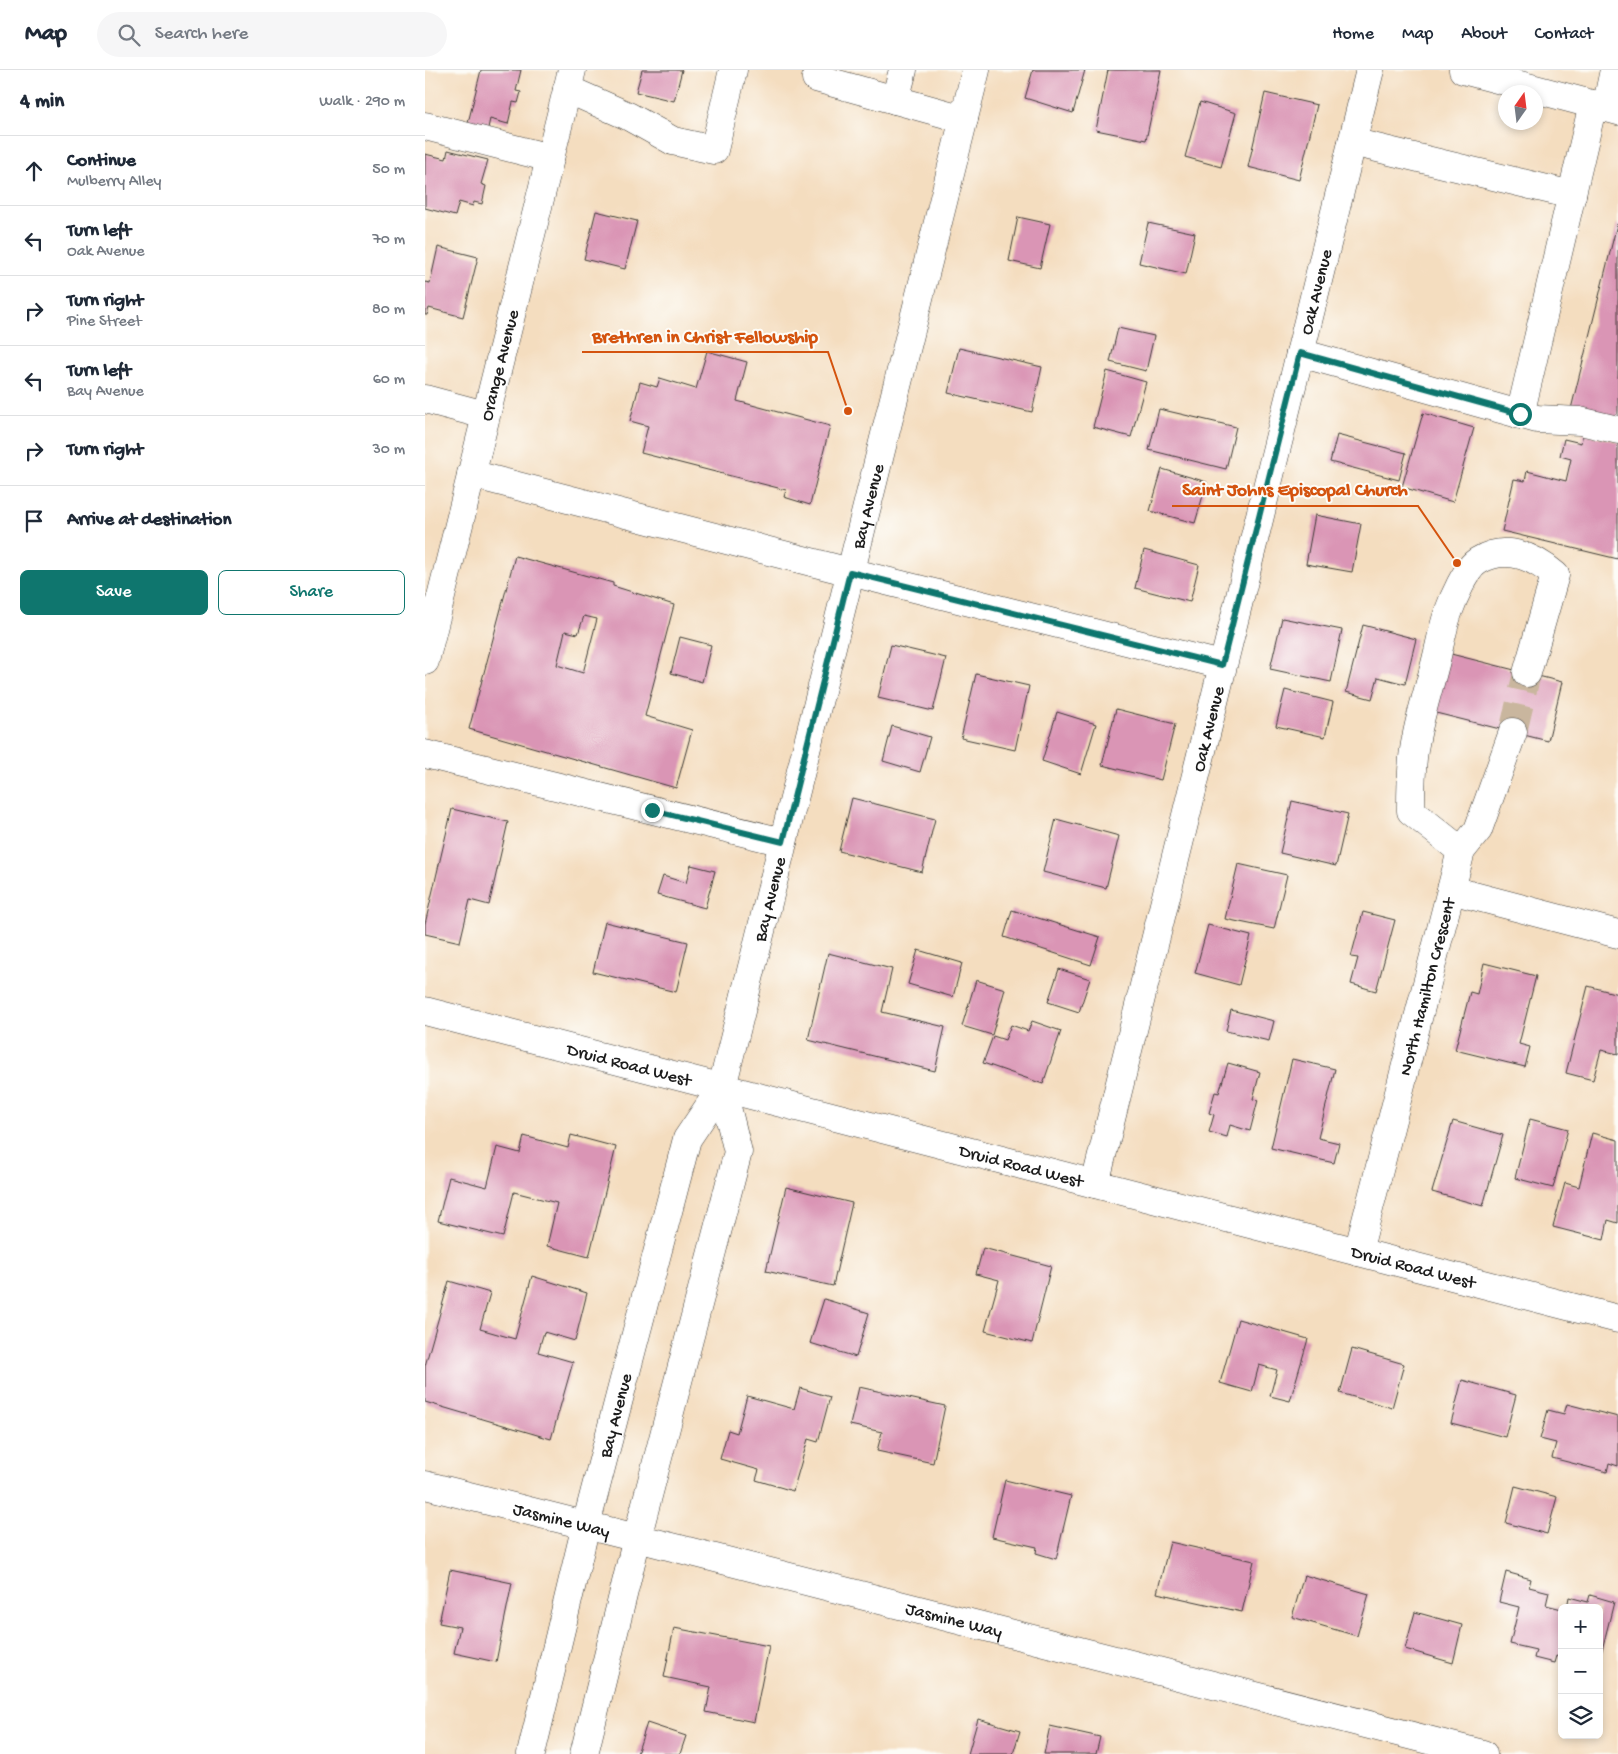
<!DOCTYPE html>
<html lang="en">
<head>
<meta charset="utf-8">
<style>
  body { margin:0; font-family:"Gochi Hand",sans-serif; background:#f6f6f7; color:#1f2937 }
  .controls { position:absolute; right:15px; bottom:15px; display:grid; overflow:hidden; border-radius:8px; box-shadow:0 2px 8px #0003 }
  .controls button { width:45px; height:45px; display:grid; place-items:center; padding:0; border:0; border-bottom:1px solid #e0e1e3; background:#fff; color:#1f2937; font:25px sans-serif }
  .compass { position:absolute; left:1073px; top:15px; width:45px; height:45px; border-radius:50%; background:#fff; box-shadow:0 2px 8px #0003; rotate:14deg }
  .stop { position:absolute; width:15px; height:15px; margin:-11px; border:4px solid #0f766e; border-radius:50%; background:#fff }
  .stop.end { background:#0f766e; border-color:#fff; box-shadow:0 1px 5px #0008 }
  .list { margin:0; padding:0; list-style:none }
  h2 { display:flex; justify-content:space-between; align-items:center; height:65px; margin:0; padding:0 20px; font-size:21px }
  h2 small { font-size:16px; font-weight:400; color:#747a83 }
  .list li { display:grid; grid-template-columns:32px 1fr auto; gap:15px; align-items:center; box-sizing:border-box; height:70px; padding:0 20px; border-top:1px solid #e0e1e3 }
  .list b { display:block; font-size:19px; white-space:nowrap }
  .list p { margin:0; font-size:16px; white-space:nowrap; color:#747a83 }
  .list em { font-size:16px; font-style:normal; color:#747a83 }
  .actions { display:flex; gap:10px; padding:15px 20px }
  .actions a { flex:1; padding:11px 0; border:1px solid #0f766e; border-radius:8px; text-align:center; font-size:18px; color:#0f766e }
  .actions .main { background:#0f766e; color:#fff }
  .icon { flex:none; width:28px; height:28px; fill:none; stroke:currentColor; stroke-width:2; stroke-linecap:round; stroke-linejoin:round }
  .map { position:relative; flex:none; width:1193px; height:1684px; overflow:hidden }
  header { display:flex; align-items:center; gap:30px; box-sizing:border-box; height:70px; padding:0 25px; background:#fff; border-bottom:1px solid #e0e1e3 }
  header strong { font-size:24px }
  nav { display:flex; gap:28px; margin-inline-start:auto; font-size:18px }
  .search { width:350px; height:45px; background:#f6f6f7; display:flex; align-items:center; gap:12px; box-sizing:border-box; padding:0 18px; border-radius:28px; color:#747a83; font-size:19px }
  main { display:flex }
  aside { flex:1; background:#fff }
  .map>svg:first-child { display:block }
  .building { fill:#da95b5; fill-rule:evenodd }
  .lines { fill:none; stroke-linecap:round; stroke-linejoin:round }
  .minor-tunnel { stroke:#c9b69e; stroke-width:28; stroke-dasharray:28 14; stroke-linecap:butt }
  .minor-casing { stroke:#3c3934; stroke-width:29 }
  .minor { stroke:#fff; stroke-width:28 }
  .route { stroke:#0f766e; stroke-width:6 }
  .labels { text-anchor:middle; stroke-width:4; stroke-linejoin:round; paint-order:stroke }
  .street-label { font-size:18px; fill:#1c1c1c; stroke:#fdfcf7 }
  .leader { fill:none; stroke:#d4530e; stroke-width:2 }
  .callout-dot { fill:#d4530e; stroke:#fdfcf7; stroke-width:2 }
  .callout-label { font-size:19px; text-anchor:middle; font-weight:bold; fill:#d4530e; stroke:#fdfcf7; stroke-width:4; stroke-linejoin:round; paint-order:stroke }
</style>
</head>
<body>
<header>
<strong>Map</strong>
<div class="search"><svg class="icon" aria-label="search" viewBox="0 0 24 24"><circle cx="10" cy="10" r="6"/><path d="M15 15l6 6"/></svg>Search here</div>
<nav><a>Home</a><a>Map</a><a>About</a><a>Contact</a></nav>
</header>
<main>
<aside>
<h2>4 min<small>Walk · 290 m</small></h2>
<ul class="list">
<li><svg class="icon" aria-label="ahead" viewBox="0 0 24 24"><path d="M12 20V5M6 11l6-6 6 6"/></svg><div><b>Continue</b><p>Mulberry Alley</p></div><em>50 m</em></li>
<li><svg class="icon" aria-label="left" viewBox="0 0 24 24"><path d="M17 20v-9H6M10 6l-5 5 5 5"/></svg><div><b>Turn left</b><p>Oak Avenue</p></div><em>70 m</em></li>
<li><svg class="icon" aria-label="right" viewBox="0 0 24 24"><path d="M7 20v-9h11M14 6l5 5-5 5"/></svg><div><b>Turn right</b><p>Pine Street</p></div><em>80 m</em></li>
<li><svg class="icon" aria-label="left" viewBox="0 0 24 24"><path d="M17 20v-9H6M10 6l-5 5 5 5"/></svg><div><b>Turn left</b><p>Bay Avenue</p></div><em>60 m</em></li>
<li><svg class="icon" aria-label="right" viewBox="0 0 24 24"><path d="M7 20v-9h11M14 6l5 5-5 5"/></svg><div><b>Turn right</b></div><em>30 m</em></li>
<li><svg class="icon" aria-label="arrive" viewBox="0 0 24 24"><path d="M6 21V4h12l-3 4 3 4H6"/></svg><div><b>Arrive at destination</b></div></li>
</ul>
<div class="actions"><a class="main">Save</a><a>Share</a></div>
</aside>
<div class="map">
<svg width="1193" height="1684" viewBox="0 0 1193 1684">
  <rect width="100%" height="100%" fill="#fdfcf7"/>
  <filter id="ink" filterUnits="userSpaceOnUse"><feTurbulence type="fractalNoise" baseFrequency=".02" numOctaves="2"/><feDisplacementMap in="SourceGraphic" scale="10" xChannelSelector="R" yChannelSelector="G"/><feConvolveMatrix kernelMatrix="1 2 1 2 8 2 1 2 1" color-interpolation-filters="sRGB"/></filter>
  <filter id="wash" filterUnits="userSpaceOnUse"><feTurbulence type="fractalNoise" baseFrequency=".0096" numOctaves="4" result="noise"/><feDisplacementMap in="SourceGraphic" scale="20" xChannelSelector="R" yChannelSelector="G"/><feGaussianBlur stdDeviation="1.12" result="paint"/><feColorMatrix in="noise" values="0 0 0 0 0 0 0 0 0 0 0 0 0 0 0 0 0 1.4 0 .05"/><feComposite in="paint" operator="in"/></filter>
  <g filter="url(#wash)">
    <rect width="100%" height="100%" fill="#f4ddbf"/>
    <g id="blocks">
      <!-- building -->
      <g class="building">
        <path d="M56,0H96L91,21L96,22L93,33L88,32L83,54L65,49L63,58L43,53Z"/>
        <path d="M217,0H257L249,31L211,22Z"/>
        <path d="M608,0H660L648,43L600,28Z"/>
        <path d="M683,0H736L721,70L671,60Z"/>
        <path d="M840,23L892,35L874,110L823,97Z"/>
        <path d="M775,32L811,43L796,97L760,87Z"/>
        <path d="M23,80L63,90L56,114L61,116L57,134L49,132L48,136L34,132L30,146L0,138V84L21,89Z"/>
        <path d="M171,141L212,151L200,199L159,189Z"/>
        <path d="M593,147L625,154L615,198L584,191Z"/>
        <path d="M723,153L770,163L761,204L714,193Z"/>
        <path d="M1192,154H1193V351L1146,339Z"/>
        <path d="M13,177L53,187L38,247L4,238L2,245H0V212L5,213Z"/>
        <path d="M693,258L729,266L721,301L685,292Z"/>
        <path d="M534,278L617,297L607,342L523,323Z"/>
        <path d="M282,281L322,292L312,331L405,356L385,435L359,427L361,420L216,383L223,356L205,351L215,312L232,317L235,308L271,319Z"/>
        <path d="M682,301L721,312L706,367L668,357Z"/>
        <path d="M734,339L811,357L801,399L724,380Z"/>
        <path d="M998,343L1049,358L1028,432L977,417Z"/>
        <path d="M1158,363L1193,372V489L1077,461L1089,409L1100,411L1102,401L1141,411L1146,389L1135,386L1139,369L1156,373Z"/>
        <path d="M912,365L981,383L974,410L905,392Z"/>
        <path d="M737,399L782,412L770,453L725,441Z"/>
        <path d="M890,445L936,454L927,502L881,494Z"/>
        <path d="M719,480L774,495L765,532L710,518Z"/>
        <path d="M90,486L188,513V516L249,535L220,646L267,660L251,718L44,659ZM159,546L172,549L158,603L132,595L140,561L153,564Z"/>
        <path d="M857,548L917,560L906,612L845,599Z"/>
        <path d="M938,555L991,569L980,614L953,607L947,629L921,622Z"/>
        <path d="M255,567L286,575L277,612L246,603Z"/>
        <path d="M466,575L521,588L508,641L453,628Z"/>
        <path d="M1022,583L1137,612L1123,671L1007,642Z"/>
        <path d="M551,604L604,616L590,680L536,668Z"/>
        <path d="M860,620L908,632L900,667L851,656Z"/>
        <path d="M691,639L750,654L736,710L677,695Z"/>
        <path d="M632,642L671,654L656,704L617,691Z"/>
        <path d="M467,656L505,667L495,702L458,691Z"/>
        <path d="M427,728L510,749L497,802L414,781Z"/>
        <path d="M867,731L923,744L911,796L855,783Z"/>
        <path d="M27,739L83,752L64,835L45,830L35,872L0,864V854Z"/>
        <path d="M631,749L694,766L681,818L618,802Z"/>
        <path d="M813,794L862,805L849,859L800,849Z"/>
        <path d="M266,795L290,801L280,838L232,825L238,806L261,813Z"/>
        <path d="M587,840L675,867L666,895L579,867Z"/>
        <path d="M938,842L970,850L951,921L926,914L933,888L926,887Z"/>
        <path d="M180,852L263,872L251,922L168,902Z"/>
        <path d="M783,855L826,866L814,915L770,903Z"/>
        <path d="M493,880L537,893L528,927L483,914Z"/>
        <path d="M403,883L467,899L457,942L520,957L510,1001L383,970Z"/>
        <path d="M1059,893L1111,906L1094,974L1105,977L1100,997L1030,980L1045,922L1052,924Z"/>
        <path d="M634,899L665,909L654,942L623,932Z"/>
        <path d="M551,910L580,919L567,965L537,956Z"/>
        <path d="M1163,916L1193,924V984L1176,980L1168,1010L1141,1003Z"/>
        <path d="M806,940L849,951L844,971L801,961Z"/>
        <path d="M607,951L636,961L618,1014L558,993L568,966L580,970L586,955L603,961Z"/>
        <path d="M867,989L910,999L893,1068L914,1073L909,1093L846,1078Z"/>
        <path d="M803,993L835,1002L828,1029L833,1030L825,1061L805,1055L802,1067L784,1062L789,1045L784,1043L790,1022L794,1023Z"/>
        <path d="M1105,1049L1143,1059L1128,1118L1090,1108Z"/>
        <path d="M1028,1051L1078,1065L1058,1136L1007,1122Z"/>
        <path d="M1167,1063L1193,1070V1153L1183,1150L1179,1170L1128,1157L1140,1113L1154,1117Z"/>
        <path d="M146,1065L191,1077L164,1187L122,1176L132,1133L89,1122L78,1167L13,1151L24,1107L62,1117L72,1077L95,1083L99,1066L143,1078Z"/>
        <path d="M361,1117L427,1133L408,1216L341,1201Z"/>
        <path d="M558,1178L626,1196L607,1273L560,1261L574,1210L551,1204Z"/>
        <path d="M107,1206L162,1223L150,1271L119,1262L113,1282L148,1292L126,1369L0,1332V1296L24,1211L65,1223L55,1259L90,1269Z"/>
        <path d="M399,1229L444,1243L431,1287L385,1273Z"/>
        <path d="M813,1249L883,1269L865,1331L845,1326L852,1300L834,1295L827,1322L795,1313Z"/>
        <path d="M927,1279L979,1294L967,1338L915,1323Z"/>
        <path d="M1037,1310L1091,1325L1080,1367L1026,1353Z"/>
        <path d="M434,1317L520,1336L508,1393L452,1381L457,1362L425,1355Z"/>
        <path d="M375,1318L405,1327L393,1372L383,1369L368,1421L331,1410L334,1400L295,1389L303,1360L312,1363L322,1326L369,1339Z"/>
        <path d="M1142,1334L1193,1347V1396L1184,1393L1182,1402L1127,1388L1131,1373L1115,1369L1123,1340L1139,1344Z"/>
        <path d="M580,1410L646,1426L631,1489L611,1483L612,1477L567,1467Z"/>
        <path d="M1090,1416L1132,1427L1122,1464L1081,1453Z"/>
        <path d="M745,1472L829,1491L817,1542L732,1523Z"/>
        <path d="M25,1500L87,1513L71,1592L29,1583L35,1557L14,1553Z"/>
        <path d="M1081,1502L1106,1509L1104,1517L1124,1522L1121,1535L1137,1539V1588L1131,1586L1129,1593L1109,1588L1111,1580L1085,1574L1094,1537L1074,1532Z"/>
        <path d="M879,1505L944,1524L932,1566L867,1547Z"/>
        <path d="M1165,1525L1189,1532L1175,1588L1174,1538H1142L1144,1527L1163,1532Z"/>
        <path d="M990,1542L1037,1555L1028,1593L980,1579Z"/>
        <path d="M249,1558L344,1576L329,1652L281,1642L286,1617L239,1607Z"/>
        <path d="M553,1649L595,1661L588,1684H543Z"/>
        <path d="M222,1653L261,1666L255,1684H212Z"/>
        <path d="M625,1656L675,1667L671,1684H619Z"/>
      </g>
    </g>
  </g>
  <g filter="url(#ink)">
    <use href="#blocks" fill-opacity="0" stroke="#3c3934" stroke-width="1"/>
    <g class="lines">
      <!-- minor-tunnel -->
      <path class="minor-tunnel" d="M1088,662L1102,603"/>
      <defs>
        <g id="minor">
          <path d="M393,0L391,8L539,49"/>
          <path d="M1038,0L1193,41"/>
          <path d="M142,19L203,46L248,71L289,80L308,0"/>
          <path d="M470,30L478,0"/>
          <path d="M1181,38L1189,0"/>
          <path d="M0,56L125,88"/>
          <path d="M927,72L1147,125"/>
          <path d="M875,283L1112,349L1155,351L1193,360"/>
          <path d="M0,329L60,345"/>
          <path d="M1095,345L1168,34"/>
          <path d="M46,404L425,502L797,595"/>
          <path id="s1" d="M0,591L147,0"/>
          <path d="M1088,662L1053,760L1036,781L986,741C986,721 986,700 989,680C993,652 1002,625 1009,598C1014,580 1017,560 1023,543C1028,529 1041,498 1053,491C1081,474 1108,486 1130,505L1102,603"/>
          <path d="M0,684L358,772"/>
          <path d="M1026,820L1193,864"/>
          <path id="s2" d="M0,941L1193,1249"/>
          <path id="s3" d="M670,1114L945,0"/>
          <path id="s4" d="M933,1182L1036,781"/>
          <path id="s5" d="M0,1415L212,1468L1058,1684"/>
          <path id="s6" d="M106,1684L161,1455L262,1069L297,1017L551,0"/>
          <path d="M159,1684L212,1468L313,1082L297,1017"/>
        </g>
      </defs>
      <!-- minor casing -->
      <use href="#minor" class="minor-casing"/>
      <!-- minor -->
      <use href="#minor" class="minor"/>
    </g>
  </g>
  <g class="lines" filter="url(#ink)">
    <!-- route -->
    <path class="route" d="M227,740L358,772L425,502L797,595L875,283L1095,344"/>
  </g>
  <g class="labels">
    <!-- street labels -->
    <g class="street-label">
      <text dy="6" stroke="none"><textPath href="#s3" startOffset="919">Oak Avenue</textPath></text>
      <text dy="6" stroke="none"><textPath href="#s1" startOffset="305">Orange Avenue</textPath></text>
      <text dy="6" stroke="none"><textPath href="#s6" startOffset="1296">Bay Avenue</textPath></text>
      <text dy="6" stroke="none"><textPath href="#s3" startOffset="469">Oak Avenue</textPath></text>
      <text dy="6" stroke="none"><textPath href="#s6" startOffset="891">Bay Avenue</textPath></text>
      <text dy="6" stroke="none"><textPath href="#s4" startOffset="274">North Hamilton Crescent</textPath></text>
      <text dy="6" stroke="none"><textPath href="#s2" startOffset="211">Druid Road West</textPath></text>
      <text dy="6" stroke="none"><textPath href="#s2" startOffset="616">Druid Road West</textPath></text>
      <text dy="6" stroke="none"><textPath href="#s2" startOffset="1021">Druid Road West</textPath></text>
      <text dy="6" stroke="none"><textPath href="#s6" startOffset="349">Bay Avenue</textPath></text>
      <text dy="6" stroke="none"><textPath href="#s5" startOffset="141">Jasmine Way</textPath></text>
      <text dy="6" stroke="none"><textPath href="#s5" startOffset="546">Jasmine Way</textPath></text>
    </g>
  </g>
  <!-- callouts -->
  <path class="leader" d="M423 341L403 282H157M1032 493L993 436H747"/>
  <g class="callout-dot">
    <circle cx="423" cy="341" r="5"/>
    <circle cx="1032" cy="493" r="5"/>
  </g>
  <g class="callout-label">
    <text x="280" y="272">Brethren in Christ Fellowship</text>
    <text x="870" y="425">Saint Johns Episcopal Church</text>
  </g>
</svg>
<div class="controls">
<button>+</button>
<button>−</button>
<button><svg class="icon" aria-label="layers" viewBox="0 0 24 24"><path d="M12 4l9 5-9 5-9-5zM3 14l9 5 9-5"/></svg></button>
</div>
<svg class="compass" viewBox="-18 -18 36 36"><path d="M0-13l5 13h-10z" fill="#e53935"/><path d="M0 13l5-13h-10z" fill="#747a83"/></svg>
<div class="stop" style="left:1095px;top:344px"></div>
<div class="stop end" style="left:227px;top:740px"></div>
</div>
</main>
</body>
</html>
